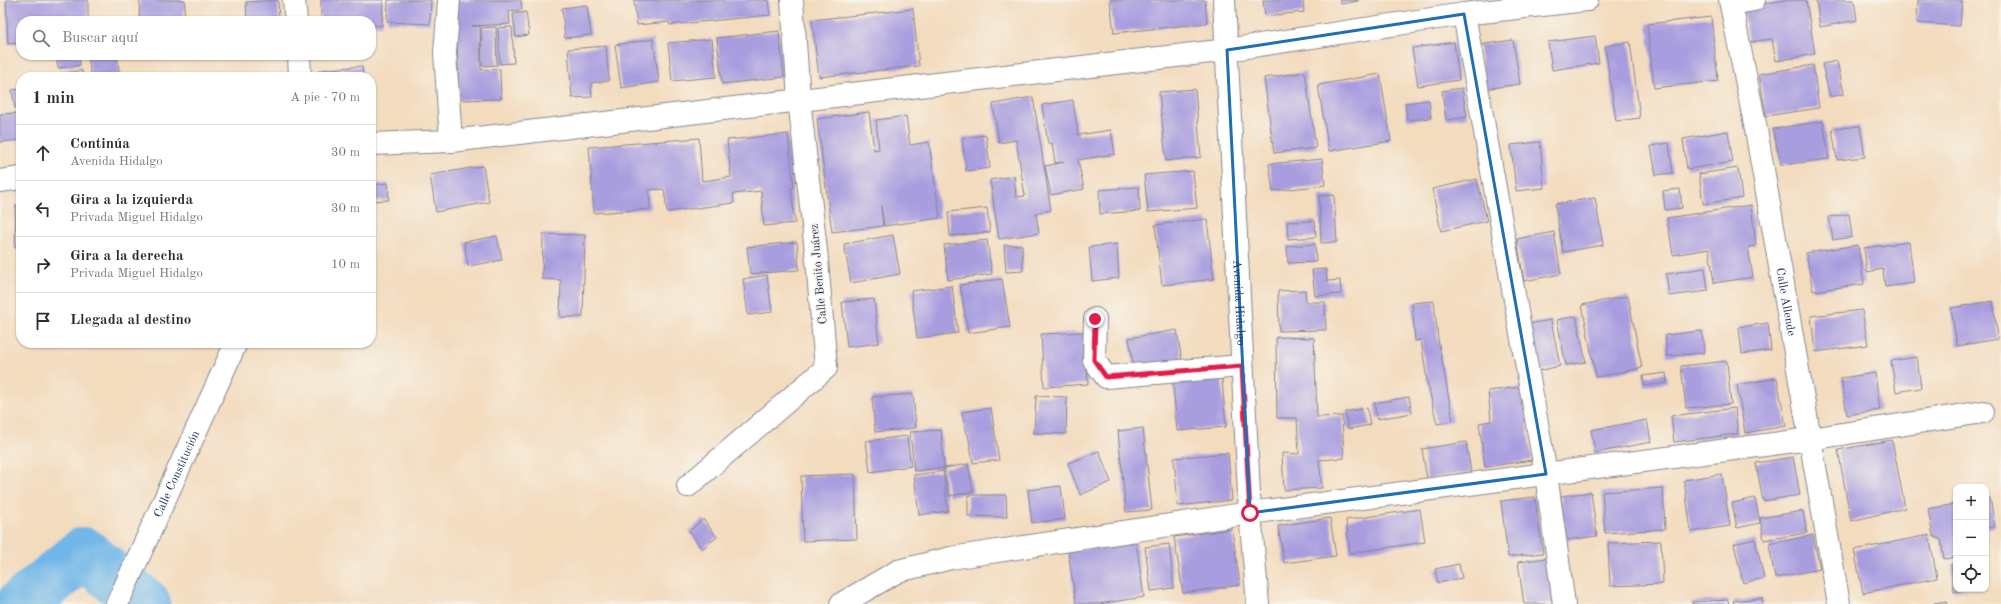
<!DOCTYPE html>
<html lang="es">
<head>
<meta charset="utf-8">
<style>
  body { margin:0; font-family:"Old Standard TT",serif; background:#f2f2f3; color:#2b2b33 }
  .controls { position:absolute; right:12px; bottom:12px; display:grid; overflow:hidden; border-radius:8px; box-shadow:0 1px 3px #0004 }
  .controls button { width:36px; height:36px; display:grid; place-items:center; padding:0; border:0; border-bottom:1px solid #e1e1e2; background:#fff; color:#2b2b33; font:20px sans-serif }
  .stop { position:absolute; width:12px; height:12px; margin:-9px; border:3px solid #e11d48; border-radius:50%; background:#fff }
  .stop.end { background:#e11d48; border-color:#fff; box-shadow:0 1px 4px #0008 }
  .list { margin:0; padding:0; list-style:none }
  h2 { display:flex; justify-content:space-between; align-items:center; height:52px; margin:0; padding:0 16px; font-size:17px }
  h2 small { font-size:13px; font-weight:400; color:#7c7c81 }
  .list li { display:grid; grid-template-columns:26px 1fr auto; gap:12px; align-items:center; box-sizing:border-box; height:56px; padding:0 16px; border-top:1px solid #e1e1e2 }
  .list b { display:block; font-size:15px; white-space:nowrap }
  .list p { margin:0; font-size:13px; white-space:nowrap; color:#7c7c81 }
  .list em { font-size:13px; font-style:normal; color:#7c7c81 }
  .icon { flex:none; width:22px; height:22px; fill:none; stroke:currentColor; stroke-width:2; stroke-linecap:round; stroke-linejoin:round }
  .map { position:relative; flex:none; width:2001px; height:604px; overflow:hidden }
  .search { position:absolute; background:#fff; box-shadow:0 1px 3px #0004; left:16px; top:16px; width:360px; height:44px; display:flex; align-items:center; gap:10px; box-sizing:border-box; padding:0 14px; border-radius:16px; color:#7c7c81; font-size:15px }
  .panel { position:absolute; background:#fff; box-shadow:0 1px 3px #0004; left:16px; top:72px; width:360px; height:276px; border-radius:16px }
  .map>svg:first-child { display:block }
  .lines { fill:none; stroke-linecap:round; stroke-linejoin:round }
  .river { stroke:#71b7e8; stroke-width:52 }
  .building { fill:#a89ddf }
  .minor-casing { stroke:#87858e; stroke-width:24 }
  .tertiary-casing { stroke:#87858e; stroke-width:24 }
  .minor { stroke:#fff; stroke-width:22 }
  .tertiary { stroke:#fff; stroke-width:22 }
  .route { stroke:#e11d48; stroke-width:5 }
  .marked { fill:none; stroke:#1f6fb2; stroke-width:3; stroke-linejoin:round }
  .labels { text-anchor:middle; stroke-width:3; stroke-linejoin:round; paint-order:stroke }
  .street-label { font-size:12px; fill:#1b2f5e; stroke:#f7f3e8 }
</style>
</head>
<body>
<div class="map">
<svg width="2001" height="604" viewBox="0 0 2001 604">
  <rect width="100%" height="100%" fill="#f7f3e8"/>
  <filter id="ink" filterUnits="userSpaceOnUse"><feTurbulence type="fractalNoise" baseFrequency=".025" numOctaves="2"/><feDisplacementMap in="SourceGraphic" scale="8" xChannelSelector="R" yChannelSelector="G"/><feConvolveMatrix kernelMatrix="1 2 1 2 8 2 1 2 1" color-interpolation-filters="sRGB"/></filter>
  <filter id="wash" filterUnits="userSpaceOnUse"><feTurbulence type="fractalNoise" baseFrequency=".012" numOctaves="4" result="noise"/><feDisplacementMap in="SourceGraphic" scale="16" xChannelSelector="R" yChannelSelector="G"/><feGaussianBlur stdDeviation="0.9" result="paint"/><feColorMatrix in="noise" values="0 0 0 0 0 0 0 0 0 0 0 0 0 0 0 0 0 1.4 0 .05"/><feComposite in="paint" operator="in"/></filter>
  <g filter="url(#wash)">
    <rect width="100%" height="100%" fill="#f3dbbe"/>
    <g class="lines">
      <!-- river -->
      <path class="river" d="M22,604L84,553L145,604"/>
    </g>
    <g id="blocks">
      <!-- building -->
      <g class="building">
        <path d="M6,0H88V21H21V43L8,44Z"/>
        <path d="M140,0H185L184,21H139Z"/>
        <path d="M278,0L279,21H247L246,2Z"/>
        <path d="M321,0H383L382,26L371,25V21H321Z"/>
        <path d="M388,0H431L430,24L387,22Z"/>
        <path d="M456,0H521L522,10L509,11L510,24L472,26H480L481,70L500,69L501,99L459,100Z"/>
        <path d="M634,0H768L770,15L670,25L669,22L637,25Z"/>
        <path d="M1110,0H1205L1207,23L1114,33Z"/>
        <path d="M1263,0H1303L1304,12L1265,16Z"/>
        <path d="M1340,0H1358V1L1341,4Z"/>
        <path d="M1786,0H1806L1815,54L1776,61L1772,39L1749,42L1743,7Z"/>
        <path d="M1816,0H1854L1857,20L1820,27Z"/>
        <path d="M1918,0H1962L1960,26L1917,23Z"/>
        <path d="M587,5L591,35L565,38L562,8Z"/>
        <path d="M913,9L919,66L819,77L812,20Z"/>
        <path d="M526,12L529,35L516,37L513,14Z"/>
        <path d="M1711,17L1718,81L1654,88L1647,24Z"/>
        <path d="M496,27L497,65L482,66L481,28Z"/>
        <path d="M512,27L514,63L500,64L498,28Z"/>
        <path d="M779,31L784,77L722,84L717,38Z"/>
        <path d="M1595,36L1599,63L1552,70L1548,42Z"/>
        <path d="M653,39L659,82L621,88L615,45Z"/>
        <path d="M712,39L716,77L672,81L668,43Z"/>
        <path d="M1513,40L1520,84L1484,89L1479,45Z"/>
        <path d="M1454,42L1459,80L1418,86L1412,48Z"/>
        <path d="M1630,42L1640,118L1616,121L1605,46Z"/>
        <path d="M606,46L609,81L591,83L592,97L572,98L568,49Z"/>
        <path d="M56,55H79L80,65L58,68Z"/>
        <path d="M88,55H117L120,77H91Z"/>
        <path d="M1837,61L1844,94L1830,97L1822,64Z"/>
        <path d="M1813,65L1819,108L1766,116L1759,74Z"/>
        <path d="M362,66L363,77H319V70Z"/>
        <path d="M82,70L83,77H60L59,74Z"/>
        <path d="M1305,72L1316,148L1274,153L1264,78Z"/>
        <path d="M1380,74L1391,141L1329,151L1318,85Z"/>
        <path d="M1462,88L1467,117L1446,120L1442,91Z"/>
        <path d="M21,89V107L15,108L12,90Z"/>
        <path d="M1195,89L1201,157L1166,161L1159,92Z"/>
        <path d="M1033,97L1051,210L1036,213L1039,233L999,239L990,180L1014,176L1016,197L1025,196L1016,140L999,143L993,104Z"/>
        <path d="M1073,100L1078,135L1111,130L1115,154L1078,160L1084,189L1051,195L1045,166L1064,162L1055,163L1052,143L1048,144L1042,105Z"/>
        <path d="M1429,100L1431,118L1407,120L1405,103Z"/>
        <path d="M869,112L874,150L879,149L876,120L906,116L910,145L929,142L940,218L884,226L881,206L883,226L832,232L817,119Z"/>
        <path d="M21,113V140L0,142V114Z"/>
        <path d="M1823,121L1829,159L1781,165L1773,129Z"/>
        <path d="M1860,126L1865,157L1837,160L1832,129Z"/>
        <path d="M1728,131L1733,162L1687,169L1683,139Z"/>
        <path d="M788,134L794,188H791L795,223L764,226L761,191L733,194L734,203L667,212L664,189L649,190L650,209L594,213L589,147L699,138L702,181L731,177L727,140Z"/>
        <path d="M986,135L990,168L966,171L962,138Z"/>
        <path d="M1540,142L1544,188L1516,191L1511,145Z"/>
        <path d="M1669,143L1673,173L1656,175L1651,146Z"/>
        <path d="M1322,159L1325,185L1273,191L1269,164Z"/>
        <path d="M483,166L489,202L436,212L430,175Z"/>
        <path d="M1738,168L1742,198L1703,204L1699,174Z"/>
        <path d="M1193,171L1197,208L1148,212L1144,175Z"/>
        <path d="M1477,179L1487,221L1441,231L1432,189Z"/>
        <path d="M388,183L389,200L371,201V185Z"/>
        <path d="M1139,187L1140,211L1100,214L1099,190Z"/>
        <path d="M1680,189L1682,208L1665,210L1663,191Z"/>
        <path d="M1334,195L1337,242L1321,243L1319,196Z"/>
        <path d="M1595,198L1603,245L1563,252L1555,204Z"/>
        <path d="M16,205H21V248H15Z"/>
        <path d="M1751,205L1756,246L1748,247L1753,277L1714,283L1709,249L1673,255L1667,218Z"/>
        <path d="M987,208L990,232L950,236L948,212Z"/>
        <path d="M1849,214L1852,237L1833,240L1829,217Z"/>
        <path d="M1207,219L1214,279L1162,285L1155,225Z"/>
        <path d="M1315,221L1316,237L1288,239L1287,222Z"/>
        <path d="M1554,232L1561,274L1524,281L1517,239Z"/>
        <path d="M543,234L585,235L583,317H560L561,280L542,279Z"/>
        <path d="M893,235L900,274L851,283L844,244Z"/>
        <path d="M497,236L502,260L468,266L464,242Z"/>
        <path d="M987,240L992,274L948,280L944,245Z"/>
        <path d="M797,242L799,270L750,274L747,247Z"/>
        <path d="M1909,242L1914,283L1885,287L1883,269L1867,272L1864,248Z"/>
        <path d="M1117,244L1119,278L1092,281L1089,247Z"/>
        <path d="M1315,244L1316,262L1288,263L1287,246Z"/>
        <path d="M1004,245H1022L1023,271L1006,272Z"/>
        <path d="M1858,245L1864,284L1813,291L1806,253Z"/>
        <path d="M1705,268L1708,291L1669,296L1666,274Z"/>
        <path d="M1326,269L1327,281L1340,280L1341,294L1315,296L1312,270Z"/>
        <path d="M767,275L772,312L748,315L743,279Z"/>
        <path d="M1002,279L1010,327L968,333L960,285Z"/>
        <path d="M952,286L958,333L917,338L911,291Z"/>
        <path d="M1305,290L1306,302H1325L1326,330L1279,331L1278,291Z"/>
        <path d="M1628,296L1642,368L1596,377L1582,305Z"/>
        <path d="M874,299L879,343L847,347L842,302Z"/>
        <path d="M1434,301L1438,339L1453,421L1437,424L1427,381L1421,340L1415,341L1412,303Z"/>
        <path d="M1993,301L1998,339L1957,346L1951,308Z"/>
        <path d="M1862,310L1868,345L1815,352L1811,316Z"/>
        <path d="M1576,316L1586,362L1566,365L1557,320Z"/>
        <path d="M1551,320L1560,366L1534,372L1527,324Z"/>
        <path d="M1768,323L1771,350L1742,354L1739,327Z"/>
        <path d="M1177,330L1182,362L1134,369L1129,338Z"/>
        <path d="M1702,331L1704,353L1667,356L1665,335Z"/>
        <path d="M1085,332L1088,384L1044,387L1041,334Z"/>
        <path d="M1276,337L1314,338L1317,417L1342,416L1344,458L1319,460L1322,488L1284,490L1282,453L1299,454L1297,418H1277Z"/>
        <path d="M1917,357L1921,388L1896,392L1891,361Z"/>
        <path d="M1727,361L1731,404L1686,408L1681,366Z"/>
        <path d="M1666,373L1667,383L1644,386L1643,376Z"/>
        <path d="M1875,373L1880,410L1847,415L1841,378Z"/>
        <path d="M1777,378L1786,426L1745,433L1737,385Z"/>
        <path d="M1222,379L1226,427L1177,431L1173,383Z"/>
        <path d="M1522,387L1532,460L1485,467L1479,423L1491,421L1488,391Z"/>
        <path d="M913,394L916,428L875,432L872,397Z"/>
        <path d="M1036,396L1067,397L1066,434L1034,433Z"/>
        <path d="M1409,397L1412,413L1377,419L1374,403Z"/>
        <path d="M991,408L999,460L973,463L968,434H966L962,412Z"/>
        <path d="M1367,408L1370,425L1348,429L1345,412Z"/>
        <path d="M1735,408L1738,434L1674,442L1671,416Z"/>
        <path d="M1647,420L1651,442L1595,453L1591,430Z"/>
        <path d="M1143,428L1152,510L1126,512L1118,431Z"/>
        <path d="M941,430L944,468L968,464L973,492L949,496L944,468L914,471L910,432Z"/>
        <path d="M907,436L911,466L870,472L866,441Z"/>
        <path d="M1892,440L1905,508L1851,521L1838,450Z"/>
        <path d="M1466,442L1471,472L1427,479L1422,449Z"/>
        <path d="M1099,451L1111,482L1080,495L1068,463Z"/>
        <path d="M1228,453L1232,500L1178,506L1174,458Z"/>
        <path d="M1793,457L1800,495L1763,501L1756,463Z"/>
        <path d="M943,471L948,511L919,515L914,475Z"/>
        <path d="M855,474L857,539L803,541L801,476Z"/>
        <path d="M1722,474L1730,526L1691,532L1684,480Z"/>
        <path d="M1061,486L1065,519L1032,523L1028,490Z"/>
        <path d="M1663,488L1665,529L1605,533L1602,492Z"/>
        <path d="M1591,492L1597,536L1567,540L1561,496Z"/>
        <path d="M968,495H1006L1007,517L968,516Z"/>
        <path d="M1535,497L1543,553L1508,557L1501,501Z"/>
        <path d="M1755,498L1760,523L1737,528L1732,503Z"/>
        <path d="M1990,498L1995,527L1986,528V499Z"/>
        <path d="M1956,504V557L1944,559L1941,540L1933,536L1928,509Z"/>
        <path d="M1420,509L1425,542L1350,553L1346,520Z"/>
        <path d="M1803,511L1807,533L1764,540L1760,518Z"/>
        <path d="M1330,518L1336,556L1284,563L1278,526Z"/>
        <path d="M703,519L717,537L702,549L689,531Z"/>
        <path d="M1232,529L1240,585L1183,593L1174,537Z"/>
        <path d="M1813,535L1820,569L1775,578L1769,544Z"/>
        <path d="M1929,535L1937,578L1863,593L1854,550Z"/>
        <path d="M1755,539L1764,578L1743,583L1734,544Z"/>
        <path d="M1661,541L1663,584L1610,586L1608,543Z"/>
        <path d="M1136,542L1144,597L1099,604H1076L1068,551Z"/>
        <path d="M1169,544L1174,588L1151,591L1145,547Z"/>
        <path d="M1547,558L1554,604H1524L1518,562Z"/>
        <path d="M1459,564L1462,578L1438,583L1435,569Z"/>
        <path d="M1951,564H1956V589L1968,590L1954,592Z"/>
        <path d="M1762,598L1763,604H1734L1733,601Z"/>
        <path d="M1728,600L1729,604H1692V602Z"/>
        <path d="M1947,601L1948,604H1935L1934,603Z"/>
      </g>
    </g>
  </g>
  <g filter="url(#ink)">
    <use href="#blocks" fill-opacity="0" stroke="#87858e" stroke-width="1"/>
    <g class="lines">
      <defs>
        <g id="minor">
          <path d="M449,0L445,53L451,141"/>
          <path id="s1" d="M1224,0L1250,513L1258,604"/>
          <path id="s2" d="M1730,0L1755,124L1839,604"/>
          <path d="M1731,4L1754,0"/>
          <path d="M1464,14L1546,474L1564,604"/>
          <path d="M371,144L451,141L1227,50L1464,14L1587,0"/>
          <path d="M0,181L21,178"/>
          <path d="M1095,319L1094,360L1106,377L1242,366"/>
          <path d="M688,486L826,368L817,260L799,99L792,0"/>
          <path d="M841,604L898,571L951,558L1250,513L1810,439L1983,412"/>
        </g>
        <g id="tertiary">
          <path d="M294,0L296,21"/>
          <path d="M299,55L300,77"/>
          <path id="s3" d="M117,604L236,343"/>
        </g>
      </defs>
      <!-- minor casing -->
      <use href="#minor" class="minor-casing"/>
      <!-- tertiary casing -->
      <use href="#tertiary" class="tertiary-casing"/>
      <!-- minor -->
      <use href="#minor" class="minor"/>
      <!-- tertiary -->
      <use href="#tertiary" class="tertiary"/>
    </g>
  </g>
  <g class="lines" filter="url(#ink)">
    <!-- route -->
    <path class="route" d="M1095,319L1094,360L1106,377L1242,366L1250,513"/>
  </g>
  <!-- marked area -->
  <path class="marked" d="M1464,14L1546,474L1250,513L1227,50Z"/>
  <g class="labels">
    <!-- street labels -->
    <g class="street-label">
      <text transform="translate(818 274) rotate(-95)" y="4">Calle Benito Juárez</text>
      <text dy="4" stroke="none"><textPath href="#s1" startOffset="303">Avenida Hidalgo</textPath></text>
      <text dy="4" stroke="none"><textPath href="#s2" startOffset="307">Calle Allende</textPath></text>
      <text dy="4" stroke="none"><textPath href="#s3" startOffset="143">Calle Constitución</textPath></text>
    </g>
  </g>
</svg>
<div class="controls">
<button>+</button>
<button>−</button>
<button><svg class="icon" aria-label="locate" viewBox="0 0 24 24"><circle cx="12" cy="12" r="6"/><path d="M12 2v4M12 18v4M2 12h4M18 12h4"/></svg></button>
</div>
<div class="stop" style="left:1250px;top:513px"></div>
<div class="stop end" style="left:1095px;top:319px"></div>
<div class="search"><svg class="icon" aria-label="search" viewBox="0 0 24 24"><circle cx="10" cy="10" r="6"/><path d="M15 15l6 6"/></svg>Buscar aquí</div>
<section class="panel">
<h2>1 min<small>A pie · 70 m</small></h2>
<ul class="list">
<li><svg class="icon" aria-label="ahead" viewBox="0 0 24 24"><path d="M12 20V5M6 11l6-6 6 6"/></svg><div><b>Continúa</b><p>Avenida Hidalgo</p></div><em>30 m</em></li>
<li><svg class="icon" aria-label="left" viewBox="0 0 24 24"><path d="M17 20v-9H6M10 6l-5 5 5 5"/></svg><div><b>Gira a la izquierda</b><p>Privada Miguel Hidalgo</p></div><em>30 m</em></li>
<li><svg class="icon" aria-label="right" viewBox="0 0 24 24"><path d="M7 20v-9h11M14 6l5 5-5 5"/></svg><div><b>Gira a la derecha</b><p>Privada Miguel Hidalgo</p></div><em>10 m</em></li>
<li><svg class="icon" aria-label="arrive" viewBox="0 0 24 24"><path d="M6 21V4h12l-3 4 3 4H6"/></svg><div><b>Llegada al destino</b></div></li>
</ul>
</section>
</div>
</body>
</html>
